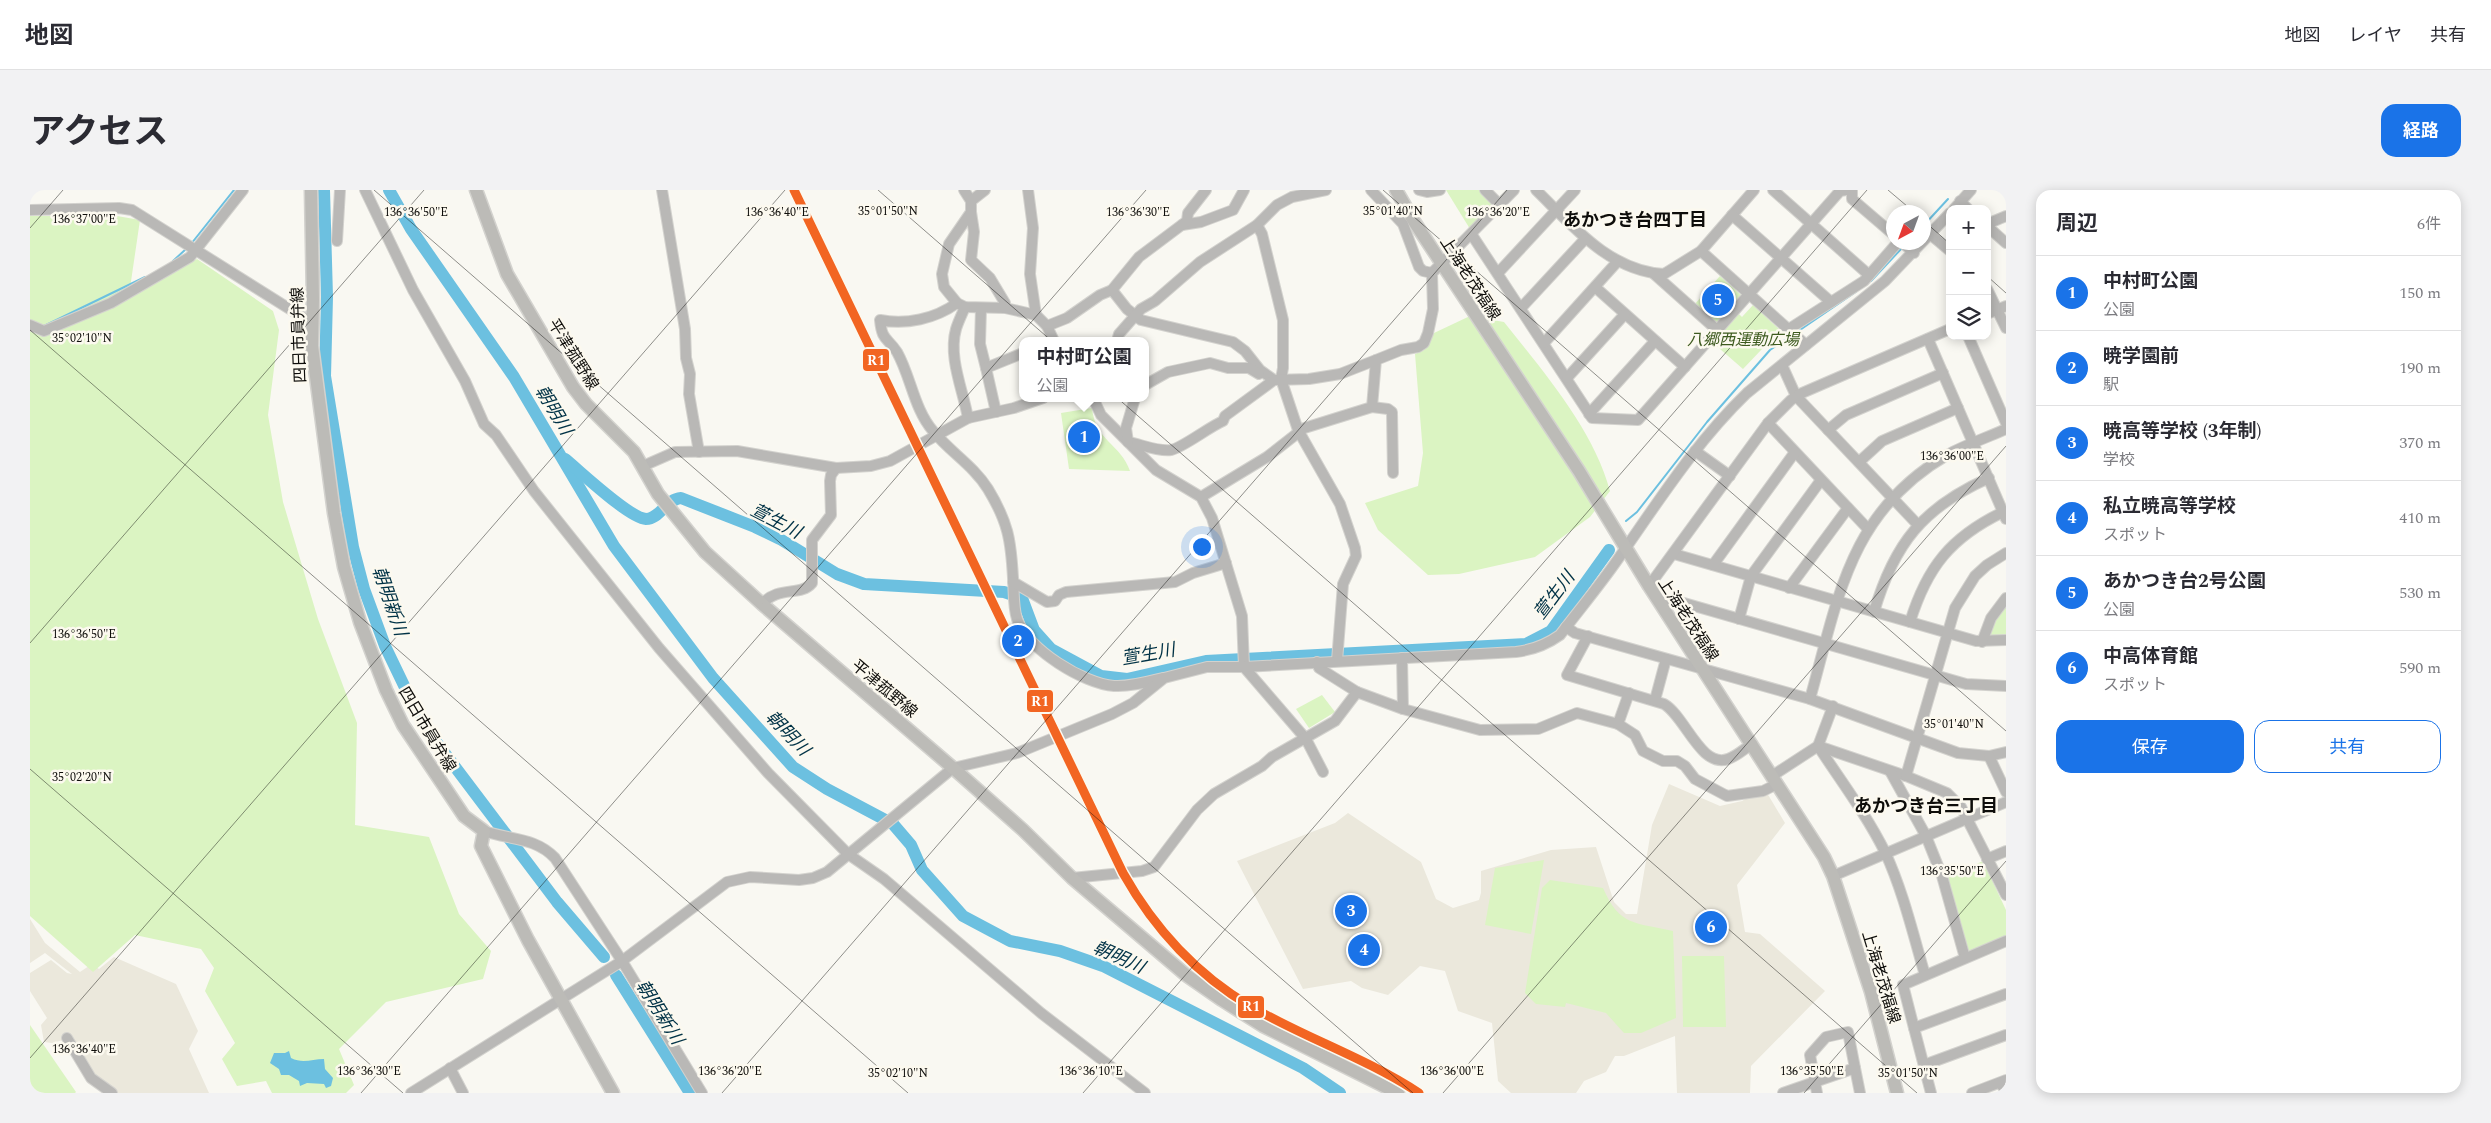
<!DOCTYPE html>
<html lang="ja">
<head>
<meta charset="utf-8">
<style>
  body { margin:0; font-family:Spectral,"Noto Sans JP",serif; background:#f2f2f3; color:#2b2b33 }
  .controls { position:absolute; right:15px; top:15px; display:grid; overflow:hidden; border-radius:10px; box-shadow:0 2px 12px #0003 }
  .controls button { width:45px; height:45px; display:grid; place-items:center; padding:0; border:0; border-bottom:1px solid #e1e1e2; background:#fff; color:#2b2b33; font:25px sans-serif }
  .compass { position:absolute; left:1856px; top:15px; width:45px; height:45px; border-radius:50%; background:#fff; box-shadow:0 2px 12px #0003; rotate:221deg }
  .you { position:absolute; left:1171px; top:356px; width:18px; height:18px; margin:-12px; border:4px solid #fff; border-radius:50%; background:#1a73e8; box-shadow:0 0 0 8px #1a73e833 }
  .badge { display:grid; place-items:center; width:32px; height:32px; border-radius:50%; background:#1a73e8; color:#fff; font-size:16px; font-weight:700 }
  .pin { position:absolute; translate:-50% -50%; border:2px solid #fff; box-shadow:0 1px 5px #0006 }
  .popup { position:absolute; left:989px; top:147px; width:130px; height:65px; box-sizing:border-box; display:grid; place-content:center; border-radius:10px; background:#fff; filter:drop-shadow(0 1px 4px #0005); font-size:16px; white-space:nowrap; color:#7c7c81 }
  .popup b { font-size:19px; color:#2b2b33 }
  .popup::after { content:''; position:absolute; left:50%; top:100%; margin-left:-10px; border:10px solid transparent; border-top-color:#fff }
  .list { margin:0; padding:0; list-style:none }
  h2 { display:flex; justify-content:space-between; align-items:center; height:65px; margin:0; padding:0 20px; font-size:21px }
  h2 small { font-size:16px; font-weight:400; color:#7c7c81 }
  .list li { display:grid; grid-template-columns:32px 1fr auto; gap:15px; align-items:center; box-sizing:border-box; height:75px; padding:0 20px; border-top:1px solid #e1e1e2 }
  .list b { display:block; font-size:19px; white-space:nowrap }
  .list p { margin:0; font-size:16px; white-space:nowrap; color:#7c7c81 }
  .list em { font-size:16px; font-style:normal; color:#7c7c81 }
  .actions { display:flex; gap:10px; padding:15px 20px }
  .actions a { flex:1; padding:11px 0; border:1px solid #1a73e8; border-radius:15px; text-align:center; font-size:18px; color:#1a73e8 }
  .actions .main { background:#1a73e8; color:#fff }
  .icon { flex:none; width:28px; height:28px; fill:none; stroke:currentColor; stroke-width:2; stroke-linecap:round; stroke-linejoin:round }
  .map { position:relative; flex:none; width:1976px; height:903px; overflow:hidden; border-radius:15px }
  header { display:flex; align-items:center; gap:30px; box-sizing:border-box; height:70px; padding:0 25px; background:#fff; border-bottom:1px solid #e1e1e2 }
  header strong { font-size:24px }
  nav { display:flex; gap:28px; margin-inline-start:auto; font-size:18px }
  .intro { display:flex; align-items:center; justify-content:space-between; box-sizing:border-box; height:120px; padding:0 30px }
  h1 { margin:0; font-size:35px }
  .button { padding:12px 22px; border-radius:15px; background:#1a73e8; color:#fff; font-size:18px; font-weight:700 }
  main { display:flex; gap:30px; padding:0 30px }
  aside { flex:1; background:#fff; border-radius:15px; box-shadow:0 2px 12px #0003 }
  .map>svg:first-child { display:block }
  .built { fill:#ebe8dc }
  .green { fill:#dbf4c2 }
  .water { fill:#6cc0e0 }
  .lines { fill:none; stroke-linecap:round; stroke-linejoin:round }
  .stream { stroke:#6cc0e0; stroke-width:2 }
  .river { stroke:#6cc0e0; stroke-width:12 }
  .minor-casing { stroke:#d3d2ce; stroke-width:12 }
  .major-casing { stroke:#d3d2ce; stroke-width:15 }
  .minor { stroke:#b9b8b6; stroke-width:10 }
  .major { stroke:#bcbbb7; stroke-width:12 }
  .rail-1-casing { stroke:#fcf9ef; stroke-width:12 }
  .rail-1 { stroke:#f26522; stroke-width:9 }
  .ticks { fill:none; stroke:#0e0d0a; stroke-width:1; stroke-opacity:0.45 }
  .labels { text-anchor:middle; stroke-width:5; stroke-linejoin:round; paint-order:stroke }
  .street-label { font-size:16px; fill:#0e0d0a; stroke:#fcf9ef }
  .park-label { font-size:16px; font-style:italic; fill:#3d5a1f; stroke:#fcf9ef }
  .neighbourhood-label { font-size:18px; font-weight:bold; fill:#0e0d0a; stroke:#fcf9ef }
  .water-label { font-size:18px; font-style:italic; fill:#003246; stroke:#fcf9ef }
  .ticks-label { font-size:12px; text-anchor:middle; fill:#0e0d0a; stroke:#fcf9ef; stroke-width:5; stroke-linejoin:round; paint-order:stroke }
  .line-badge { stroke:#fcf9ef; stroke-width:2 }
  .badge-label { font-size:14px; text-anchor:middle; font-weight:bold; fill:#fff }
</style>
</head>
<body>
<header>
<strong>地図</strong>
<nav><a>地図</a><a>レイヤ</a><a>共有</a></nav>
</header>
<div class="intro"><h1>アクセス</h1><a class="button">経路</a></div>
<main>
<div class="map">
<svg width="1976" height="903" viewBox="0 0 1976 903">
  <rect width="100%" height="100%" fill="#f9f8f2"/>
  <!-- built -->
  <g class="built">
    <path d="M1639,594L1690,616L1712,611L1734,598L1755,633L1707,695L1715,742L1730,744L1795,801L1721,876L1720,903H1647L1645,846L1594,866H1585L1576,882L1554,891L1546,903H1481L1468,891L1462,833L1428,821L1415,781L1390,776L1358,805L1332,798L1321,791L1273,799L1207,671L1305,633L1318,623L1391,672L1406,709L1423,718L1449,710L1451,703V681L1521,660L1566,657L1584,712L1596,724H1607L1622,635Z"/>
    <path d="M0,729L15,753L50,782L62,774L69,779L84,767L146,794L168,841L159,859L179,903H82L61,888L37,849L22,853L14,852L11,835L17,828L0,801V783L21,770L37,783L42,784L15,763L0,773Z"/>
  </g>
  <!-- green -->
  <g class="green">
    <path d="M1416,0H1450L1463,14L1440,39Z"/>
    <path d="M0,26H87L110,30L99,105L167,69L243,121L249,140L238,225L253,312L288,429L327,533L325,635L399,647L429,724L461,761L453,789L356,812L309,859L324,895L316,903H242L236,891L207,896L192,869L205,853L175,801L184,778L171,759L105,745L63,782L0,726Z"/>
    <path d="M1690,86L1711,105L1687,132H1683L1664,115Z"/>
    <path d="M1723,115L1750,140L1713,179L1682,152L1708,123L1712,127Z"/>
    <path d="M1440,126L1474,132C1513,181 1564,240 1580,301L1560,327L1505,367L1429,384L1398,385L1348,340L1335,313L1388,296L1393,263L1385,164L1394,160L1404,143Z"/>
    <path d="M1062,218C1065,251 1091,254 1100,281L1039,279L1031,223Z"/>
    <path d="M1976,411V447L1969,448L1957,445L1966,425Z"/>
    <path d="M1292,505L1305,522L1279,538L1266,519Z"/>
    <path d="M1514,670L1501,744L1455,735L1465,678Z"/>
    <path d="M1953,671L1976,720V747L1941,762L1936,760L1915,688Z"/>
    <path d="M1520,690L1573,698C1590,737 1605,732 1643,741L1646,828L1611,843H1594L1576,823L1536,813L1535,817L1506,814L1495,803L1512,698Z"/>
    <path d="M1652,766H1694L1696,837H1653Z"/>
    <path d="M0,835L46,902L45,903H0Z"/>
  </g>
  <!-- water -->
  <path class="water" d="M259,861L261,868C273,874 282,869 294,869L295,879L303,888L301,896L296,898L294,894L277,893L270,896L269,891L259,885H251L249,879L240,873L244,863H255Z"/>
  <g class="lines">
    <!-- stream -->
    <g class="stream">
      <path d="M1894,35L1918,9"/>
      <path d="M161,54L204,0"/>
      <path d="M143,71L156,59"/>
      <path d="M1841,91L1872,58"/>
      <path d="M14,136L115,87"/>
      <path d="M1767,142L1827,101"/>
      <path d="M1596,331L1607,322L1677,232L1740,160L1761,146"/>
    </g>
    <!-- river -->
    <g class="river">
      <path d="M294,0L297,107L295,186L323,357L334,399L355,456L380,508L407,553L527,712L574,767"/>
      <path d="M359,0L381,39L484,187L584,356L683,488L763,577L797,599L863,634L881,655L892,680L933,726L980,751L1030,761L1073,776L1273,878L1310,903"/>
      <path d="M535,269C550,281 599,328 616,329C630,329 636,309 651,308L725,337L750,349L807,384L834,394L974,402L992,408L1004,440L1021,459L1071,486L1097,489L1176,471L1496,454L1521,441L1579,360"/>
      <path d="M586,785L660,903"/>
    </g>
    <defs>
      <g id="minor">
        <path d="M335,0L383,100L435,191L454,234L466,245L504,301L629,458L738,583L818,664L854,689L1011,823L1115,903"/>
        <path d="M632,0L655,139L656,168L660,184L659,204L669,262"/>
        <path d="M934,0L941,11V22L919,54L912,84L914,97L927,113L935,117L975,118L1006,125L1017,136L1024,151"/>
        <path d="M998,0L1003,38L1000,84L1006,125"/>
        <path d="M1341,0L1373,34L1389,77L1393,81L1402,83"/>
        <path d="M1389,0L1397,2L1410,0"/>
        <path d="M1455,0L1470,15"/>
        <path d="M1506,0C1542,35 1579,81 1634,84L1671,61L1724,0"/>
        <path d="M1743,0L1839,85"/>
        <path d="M1822,0V9L1864,45"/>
        <path d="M941,11L955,0"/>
        <path d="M1930,11L1938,19"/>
        <path d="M1924,19L1941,0"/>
        <path d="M0,20L89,18L102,20L282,133"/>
        <path d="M941,22L944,42L941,70L960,88L975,113V118"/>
        <path d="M1702,25L1801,112"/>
        <path d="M1957,34L1976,26"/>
        <path d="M1152,35L1171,32L1203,20L1214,0"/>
        <path d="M1227,35L1232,44L1253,130V178L1251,189L1268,240L1310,314L1325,358L1326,366L1313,394L1307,471"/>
        <path d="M1957,36L1976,53"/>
        <path d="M1442,45L1562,228L1608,230L1810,1L1816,0"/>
        <path d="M1901,45L1920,61"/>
        <path d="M307,51L310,0"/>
        <path d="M1872,52L1884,63"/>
        <path d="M1671,61L1776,155"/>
        <path d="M1468,83L1545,0"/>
        <path d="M1623,83L1687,140"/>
        <path d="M1565,97L1655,177"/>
        <path d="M1957,99L1976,138"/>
        <path d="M1082,100L1097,119L1111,130L1203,152L1215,161L1230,180L1244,190"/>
        <path d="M927,113C905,129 876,135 850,130C852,151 857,147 867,162C881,187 884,219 903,241C920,262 943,275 958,299C978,332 981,350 983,388C984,401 983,417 987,429C997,459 1054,494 1084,496C1100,497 1117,492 1133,488"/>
        <path d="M935,117C932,124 928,132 926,139C918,167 933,200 938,228"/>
        <path d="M951,118L950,154L956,178"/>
        <path d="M1491,118L1555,49"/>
        <path d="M1957,124L1976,116"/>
        <path d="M0,135L14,141L81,113L160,67L213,0"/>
        <path d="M1017,136L1037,128L1070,105L1082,100L1109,67L1157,31L1158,23L1176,0"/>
        <path d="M1759,139L1834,91L1868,52"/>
        <path d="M1938,146L1976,233"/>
        <path d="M1898,149L1976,329"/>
        <path d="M1087,151L1089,144L1111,119L1125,111L1170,72L1227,35L1247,15L1262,7L1296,0"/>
        <path d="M1514,153L1588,71"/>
        <path d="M1752,175L1766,206L1888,335"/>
        <path d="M1537,188L1595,124"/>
        <path d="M1115,195L1138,182L1180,173L1198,178H1219L1229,184"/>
        <path d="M1063,208L1071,225L1126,280L1171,307L1182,328L1212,426L1214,477L1276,549L1293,582"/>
        <path d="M1342,217L1358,219L1362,222L1363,283"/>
        <path d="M966,222L956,178L993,163"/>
        <path d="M1559,224L1625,151"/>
        <path d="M1738,233L1838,339"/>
        <path d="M1268,240L1342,217L1346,170L1371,160L1388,157L1394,153L1398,143L1403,119L1402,83L1484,0"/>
        <path d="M1798,240L1816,225L1913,183"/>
        <path d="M1098,252C1110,254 1128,262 1141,260C1152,258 1179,237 1193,231L1195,226L1244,190L1279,189L1310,184L1346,170"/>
        <path d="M1098,252L1096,238L1105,208"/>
        <path d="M1665,261L1700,286"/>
        <path d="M1829,272L1852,251L1928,218"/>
        <path d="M613,276L645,262L707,261L806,278L841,276L860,271L938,228L984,218L1013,208"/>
        <path d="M1171,307L1237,267L1269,242"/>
        <path d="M1644,364L1946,451L1976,450"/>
        <path d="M1683,375L1765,262"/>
        <path d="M983,392L1017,412L1025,411L1029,405L1036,402L1145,392L1163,383L1196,373"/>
        <path d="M1619,396L1738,233L1761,210L1772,203L1920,139"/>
        <path d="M1759,398L1818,318"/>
        <path d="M1630,413L1647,411L1936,494L1976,496"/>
        <path d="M732,414C749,395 770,407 782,393V350L801,325L800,291L801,285L806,278"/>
        <path d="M1844,422C1864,354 1893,317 1959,288"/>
        <path d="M1709,429L1721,386L1791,290"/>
        <path d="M1880,432C1897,377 1921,347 1973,322"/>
        <path d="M1536,437L1545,443L1780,509L1928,563L1959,566L1976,562"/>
        <path d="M1558,446L1537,485L1634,514C1655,526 1671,579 1698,569C1707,566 1714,559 1722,554"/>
        <path d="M1952,452L1961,428L1976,408"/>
        <path d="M1372,468L1373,519"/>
        <path d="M1287,472L1289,478L1327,502"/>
        <path d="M1780,509C1808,409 1819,322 1917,265C1935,255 1956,248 1976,239"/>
        <path d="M1625,510L1636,469"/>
        <path d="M1588,534L1599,503"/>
        <path d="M1788,556L1876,586L1917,603L1931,617L1976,705"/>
        <path d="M1788,556C1811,591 1836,624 1855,662C1873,701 1883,744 1895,785"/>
        <path d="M1959,566L1976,602"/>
        <path d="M1860,581L1896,646L1912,686L1935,768"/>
        <path d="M1742,586L1788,556L1803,516"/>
        <path d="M1876,586L1925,418L1945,386L1957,375L1976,363"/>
        <path d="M454,641C480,650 505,647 525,668L592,771L672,903"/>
        <path d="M1957,669L1976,661"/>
        <path d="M1803,686L1976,612"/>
        <path d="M1042,688L1112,681L1124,677L1167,620L1184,604L1232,576L1242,567L1305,531L1327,502L1373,519L1450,540L1508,539L1547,523L1588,534L1605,545L1613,561L1633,571H1647L1655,576L1665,589L1697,606L1733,601L1747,594"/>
        <path d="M1884,838L1873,795L1976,751"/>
        <path d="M37,848L61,888L82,903"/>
        <path d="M1894,875L1976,845"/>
        <path d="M420,878L433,903"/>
        <path d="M1970,893L1976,901"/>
        <path d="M381,903L592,771L697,692L720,687L769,690L783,688L797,682L923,578L987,563L1082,524L1103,513L1134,488L1177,477H1214L1486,462C1503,460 1516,455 1530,445C1549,420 1570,395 1588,369C1628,312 1666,252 1717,203L1855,91L1920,23"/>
        <path d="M1753,903L1825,878L1830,903"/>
        <path d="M1787,903L1780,865L1796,847L1818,842L1825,878"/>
        <path d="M1901,903L1884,838L1976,804"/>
        <path d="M1942,903L1976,890"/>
      </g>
      <g id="major">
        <path d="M281,0L283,109L282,156L304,323L314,377L330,432L356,500L373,535L434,626L454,641L451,656L498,750L583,903"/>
        <path d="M446,0L477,84L543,197L556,214L604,262L628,304L675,362L732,414L923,578L993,640L1042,688L1156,785L1192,810L1233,836L1368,903"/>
        <path d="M1366,0L1385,33L1549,281L1619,396L1794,667L1803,686L1841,802L1867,903"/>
      </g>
    </defs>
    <!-- minor casing -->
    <use href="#minor" class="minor-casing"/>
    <!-- major casing -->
    <use href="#major" class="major-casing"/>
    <!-- minor -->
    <use href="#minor" class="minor"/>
    <!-- major -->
    <use href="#major" class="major"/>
    <defs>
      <path id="rail-1" d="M764,0L1093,683C1124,738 1166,784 1220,816C1275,848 1336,868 1389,903"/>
    </defs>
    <!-- rail-1 casing -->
    <use href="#rail-1" class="rail-1-casing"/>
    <!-- rail-1 -->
    <use href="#rail-1" class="rail-1"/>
  </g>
  <!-- ticks -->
  <path class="ticks" d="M344,0L1383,903M848,0L1887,903M1353,0L1976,541M1858,0L1884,22M1894,31L1920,54M0,38L33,0M1957,86L1976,103M0,140L878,903M0,453L394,0M0,579L373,903M0,868L755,0M331,903L1116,0M692,903L1477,0M1053,903L1837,0M1413,903L1976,256M1774,903L1976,671"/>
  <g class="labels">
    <!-- street labels -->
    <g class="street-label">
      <text transform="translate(1441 88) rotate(57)" y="6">上海老茂福線</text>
      <text transform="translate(268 145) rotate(-92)" y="6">四日市員弁線</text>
      <text transform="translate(544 164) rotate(58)" y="6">平津菰野線</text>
      <text transform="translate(1659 429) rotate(57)" y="6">上海老茂福線</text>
      <text transform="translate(855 498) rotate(40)" y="6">平津菰野線</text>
      <text transform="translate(398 539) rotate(59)" y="6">四日市員弁線</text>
      <text transform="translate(1852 787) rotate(73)" y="6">上海老茂福線</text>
    </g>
    <!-- park labels -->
    <g class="park-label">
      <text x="1713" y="155">八郷西運動広場</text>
    </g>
    <!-- neighbourhood labels -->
    <g class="neighbourhood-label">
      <text x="1605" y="36">あかつき台四丁目</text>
      <text x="1896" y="622">あかつき台三丁目</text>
    </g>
    <!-- water labels -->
    <g class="water-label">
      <text transform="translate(524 220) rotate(59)" y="6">朝明川</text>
      <text transform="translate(746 331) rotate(27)" y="6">萱生川</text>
      <text transform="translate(1524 405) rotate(-53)" y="6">萱生川</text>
      <text transform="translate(360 411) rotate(71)" y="6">朝明新川</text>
      <text transform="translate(1118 464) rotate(-10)" y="6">萱生川</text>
      <text transform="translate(758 543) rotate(46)" y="6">朝明川</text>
      <text transform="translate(1089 767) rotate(24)" y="6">朝明川</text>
      <text transform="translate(630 822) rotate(58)" y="6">朝明新川</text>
    </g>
  </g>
  <g class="ticks-label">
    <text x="858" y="25">35°01'50"N</text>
    <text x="1363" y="25">35°01'40"N</text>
    <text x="386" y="26">136°36'50"E</text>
    <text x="747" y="26">136°36'40"E</text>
    <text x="1108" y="26">136°36'30"E</text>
    <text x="1468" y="26">136°36'20"E</text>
    <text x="54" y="33">136°37'00"E</text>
    <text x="52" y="152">35°02'10"N</text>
    <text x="1922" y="270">136°36'00"E</text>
    <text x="54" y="448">136°36'50"E</text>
    <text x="1924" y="538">35°01'40"N</text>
    <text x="52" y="591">35°02'20"N</text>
    <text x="1922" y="685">136°35'50"E</text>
    <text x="54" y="863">136°36'40"E</text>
    <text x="339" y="885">136°36'30"E</text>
    <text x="700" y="885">136°36'20"E</text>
    <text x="1061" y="885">136°36'10"E</text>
    <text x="1422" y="885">136°36'00"E</text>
    <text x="1782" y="885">136°35'50"E</text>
    <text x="868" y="887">35°02'10"N</text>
    <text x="1878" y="887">35°01'50"N</text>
  </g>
  <g class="line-badge">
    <rect x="832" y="158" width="28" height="24" rx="5" fill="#f26522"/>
    <rect x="996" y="499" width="28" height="24" rx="5" fill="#f26522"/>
    <rect x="1207" y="805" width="28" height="24" rx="5" fill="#f26522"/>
  </g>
  <g class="badge-label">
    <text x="846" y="175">R1</text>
    <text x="1010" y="516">R1</text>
    <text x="1221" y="821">R1</text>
  </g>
</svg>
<div class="controls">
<button>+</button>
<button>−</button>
<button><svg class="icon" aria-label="layers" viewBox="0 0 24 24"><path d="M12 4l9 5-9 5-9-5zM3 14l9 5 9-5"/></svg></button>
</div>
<svg class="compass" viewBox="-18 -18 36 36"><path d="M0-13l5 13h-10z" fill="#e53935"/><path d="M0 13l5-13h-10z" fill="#7c7c81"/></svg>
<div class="you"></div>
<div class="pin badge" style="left:1054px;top:247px">1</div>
<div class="popup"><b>中村町公園</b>公園</div>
<div class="pin badge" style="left:988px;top:451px">2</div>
<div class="pin badge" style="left:1321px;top:721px">3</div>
<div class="pin badge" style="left:1334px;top:760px">4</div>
<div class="pin badge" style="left:1688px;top:110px">5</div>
<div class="pin badge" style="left:1681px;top:737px">6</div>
</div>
<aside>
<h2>周辺<small>6件</small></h2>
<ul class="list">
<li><span class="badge">1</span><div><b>中村町公園</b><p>公園</p></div><em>150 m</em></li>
<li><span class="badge">2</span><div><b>暁学園前</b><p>駅</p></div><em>190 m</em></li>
<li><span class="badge">3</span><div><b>暁高等学校 (3年制)</b><p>学校</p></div><em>370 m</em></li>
<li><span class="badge">4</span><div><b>私立暁高等学校</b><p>スポット</p></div><em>410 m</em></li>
<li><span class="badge">5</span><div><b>あかつき台2号公園</b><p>公園</p></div><em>530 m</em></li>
<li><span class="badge">6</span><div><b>中高体育館</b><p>スポット</p></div><em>590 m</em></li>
</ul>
<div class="actions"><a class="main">保存</a><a>共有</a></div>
</aside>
</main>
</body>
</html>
